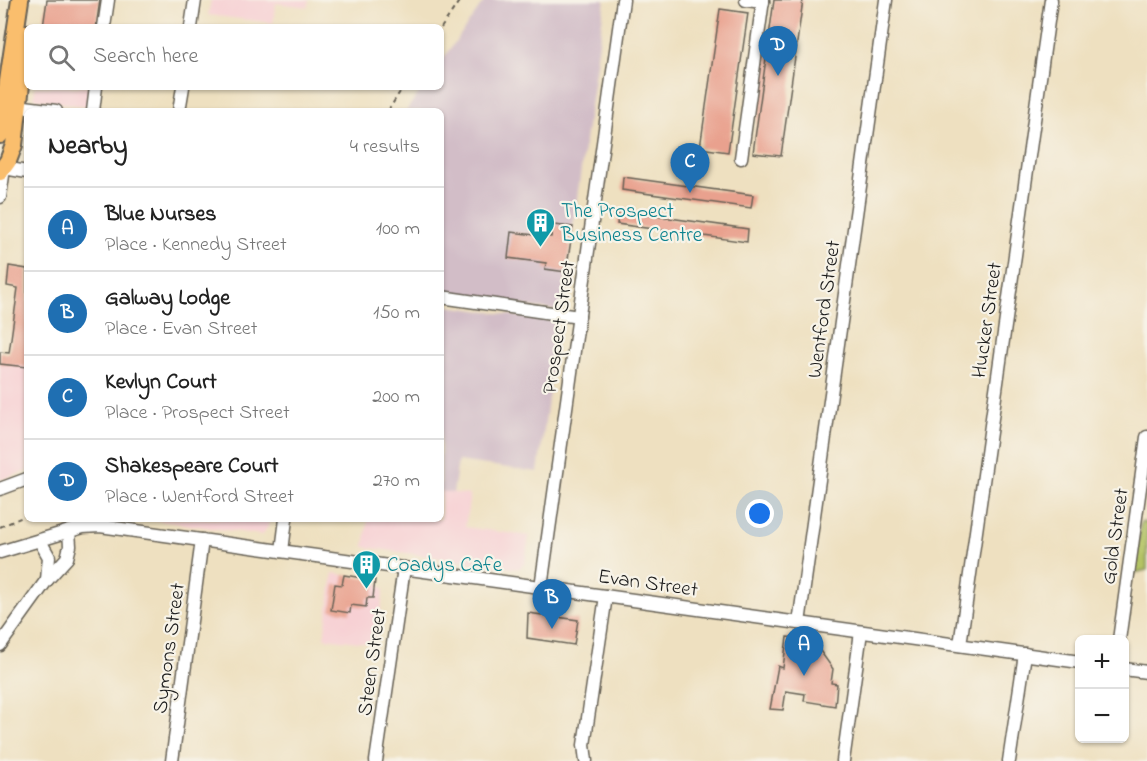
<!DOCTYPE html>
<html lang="en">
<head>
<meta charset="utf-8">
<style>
  body { margin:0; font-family:"Indie Flower",sans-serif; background:#f2f2f2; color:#222 }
  .controls { position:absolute; right:18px; bottom:18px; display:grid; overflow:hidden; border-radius:9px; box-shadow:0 2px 4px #0004 }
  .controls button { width:54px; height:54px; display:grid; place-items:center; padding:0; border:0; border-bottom:2px solid #e0e0e0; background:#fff; color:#222; font:30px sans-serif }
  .you { position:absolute; left:760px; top:514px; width:21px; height:21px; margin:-15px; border:4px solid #fff; border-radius:50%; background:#1a73e8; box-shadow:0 0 0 9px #1a73e833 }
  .badge { display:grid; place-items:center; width:39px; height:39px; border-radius:50%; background:#1f6fb2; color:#fff; font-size:20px; font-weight:700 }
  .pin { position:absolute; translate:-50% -50px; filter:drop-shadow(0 2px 3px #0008) }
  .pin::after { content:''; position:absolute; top:32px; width:21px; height:18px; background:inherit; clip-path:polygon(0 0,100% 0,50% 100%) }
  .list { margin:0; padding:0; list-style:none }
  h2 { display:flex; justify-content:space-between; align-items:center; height:78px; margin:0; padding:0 24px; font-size:26px }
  h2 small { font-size:20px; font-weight:400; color:#767676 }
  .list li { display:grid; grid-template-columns:39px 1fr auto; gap:18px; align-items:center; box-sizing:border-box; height:84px; padding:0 24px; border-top:2px solid #e0e0e0 }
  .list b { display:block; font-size:22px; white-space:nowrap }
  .list p { margin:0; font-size:20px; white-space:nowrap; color:#767676 }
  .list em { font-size:20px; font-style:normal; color:#767676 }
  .icon { flex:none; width:33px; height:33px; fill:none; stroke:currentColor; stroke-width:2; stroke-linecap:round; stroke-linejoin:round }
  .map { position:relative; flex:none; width:1147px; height:761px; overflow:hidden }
  .search { position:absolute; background:#fff; box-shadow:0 2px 4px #0004; left:24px; top:24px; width:420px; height:66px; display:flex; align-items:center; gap:15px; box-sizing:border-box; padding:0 21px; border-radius:9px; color:#767676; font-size:22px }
  .panel { position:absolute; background:#fff; box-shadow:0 2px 4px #0004; left:24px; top:108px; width:420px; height:414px; border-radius:9px }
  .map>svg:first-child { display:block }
  .built { fill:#f7cfd3 }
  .industrial { fill:#d2bdc7 }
  .green { fill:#b3c365; stroke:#687040; stroke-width:1.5 }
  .building { fill:#e9a18e }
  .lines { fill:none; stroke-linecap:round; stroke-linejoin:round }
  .minor-casing { stroke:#666155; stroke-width:15 }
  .major-casing { stroke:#666155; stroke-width:20 }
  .path { stroke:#666155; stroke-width:2; stroke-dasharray:4.5 4.5; stroke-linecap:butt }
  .minor { stroke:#fff; stroke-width:12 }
  .major { stroke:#fabe6d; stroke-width:16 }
  .labels { text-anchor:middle; stroke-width:4.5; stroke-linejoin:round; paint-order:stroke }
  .culture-label { font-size:21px; fill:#0d838f; stroke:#f7f3e8; text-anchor:start }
  .street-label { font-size:21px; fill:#1c1c1c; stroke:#f7f3e8 }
</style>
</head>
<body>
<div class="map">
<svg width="1147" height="761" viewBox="0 0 1147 761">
  <rect width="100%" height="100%" fill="#f7f3e8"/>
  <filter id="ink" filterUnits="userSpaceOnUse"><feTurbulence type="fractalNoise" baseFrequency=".0167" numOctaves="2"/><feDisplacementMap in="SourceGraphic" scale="12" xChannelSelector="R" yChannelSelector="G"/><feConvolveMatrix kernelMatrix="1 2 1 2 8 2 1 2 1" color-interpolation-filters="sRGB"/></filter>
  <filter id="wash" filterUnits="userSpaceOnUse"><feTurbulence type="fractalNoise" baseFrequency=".008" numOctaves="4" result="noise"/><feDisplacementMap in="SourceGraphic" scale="24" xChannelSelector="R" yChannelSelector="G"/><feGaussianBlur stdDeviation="1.35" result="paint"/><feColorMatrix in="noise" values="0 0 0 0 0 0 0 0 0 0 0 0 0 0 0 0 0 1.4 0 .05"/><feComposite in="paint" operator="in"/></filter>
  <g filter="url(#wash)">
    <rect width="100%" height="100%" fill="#eee0c0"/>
    <!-- built -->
    <g class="built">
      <path d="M211,0H309L308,7L276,3L273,23L208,15Z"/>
      <path d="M35,87H92L89,107L36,99L34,96Z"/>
      <path d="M0,363L27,367V471L0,480Z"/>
      <path d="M441,491L470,495L465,527L529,536L525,563L518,569L364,547L368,519H441Z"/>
      <path d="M146,519H269L268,527L262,535Z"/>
      <path d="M333,573L375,580L384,590L375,644L324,638Z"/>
    </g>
    <!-- industrial -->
    <g class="industrial">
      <path d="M485,0H605L561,311L441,294V111H406L423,87H441V62Z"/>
      <path d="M441,305L553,321L558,328L538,472L458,461L453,493L441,491Z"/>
    </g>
    <!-- green -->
    <path class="green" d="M1141,522L1147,523V570L1134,573Z"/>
    <g id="blocks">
      <!-- building -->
      <g class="building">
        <path d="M47,0H100L96,27H43Z"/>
        <path d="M774,0H803L781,156L753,153Z"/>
        <path d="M720,9L748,13L728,152L700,148Z"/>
        <path d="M623,177L753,195L751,208L622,190Z"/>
        <path d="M619,211L748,229L747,242L617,224Z"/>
        <path d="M553,225L573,227L566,272L545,269L546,263L508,258L511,232L551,237Z"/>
        <path d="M9,266L27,269V367L0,364V352L9,353L18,288L7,286Z"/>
        <path d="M344,575L375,580L373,598H367L366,607L351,605L350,613L331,610L335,584L342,585Z"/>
        <path d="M528,613L578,620L574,645L527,638Z"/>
        <path d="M787,637L812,640V647L818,648L833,669L831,683L837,684L835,706L804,701L805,694L786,691L783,710L770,709L778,666L783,668Z"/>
      </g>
    </g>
  </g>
  <g filter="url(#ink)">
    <use href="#blocks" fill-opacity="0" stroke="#666155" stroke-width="1.5"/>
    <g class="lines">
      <defs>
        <g id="minor">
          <path d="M746,0L763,2"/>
          <path d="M104,27L108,0"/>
          <path d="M191,27L195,0"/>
          <path d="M17,106L56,111"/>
          <path d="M93,111L96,87"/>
          <path d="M179,111L183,87"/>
          <path d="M741,158L763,0"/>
          <path d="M0,197L4,168L27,172"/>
          <path d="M441,297L579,317"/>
          <path d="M0,489L27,479"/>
          <path d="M40,541L49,557L47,580"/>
          <path d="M282,551L286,519"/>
          <path d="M0,552L83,527L100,526L1080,662"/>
          <path d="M541,587L623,0"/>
          <path d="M799,623L886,0"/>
          <path d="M1119,640L1147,437"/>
          <path d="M0,645L46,581L67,558L70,546L69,531"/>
          <path d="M960,645L1051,0"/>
          <path d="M1124,669L1147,672"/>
          <path d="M172,761L202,540"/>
          <path d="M376,761L404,568"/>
          <path d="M586,761L584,745L606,596"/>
          <path d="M843,761L861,632"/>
          <path d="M1009,761L1025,654"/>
        </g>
        <g id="major">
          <path d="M0,135L20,0"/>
          <path d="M0,172L8,161L14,145L27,33"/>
        </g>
      </defs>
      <!-- minor casing -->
      <use href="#minor" class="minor-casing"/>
      <!-- major casing -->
      <use href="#major" class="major-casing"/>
      <!-- path -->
      <g class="path">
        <path d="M441,28L460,0"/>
        <path d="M388,111L403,87"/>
        <path d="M0,527L27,515"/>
      </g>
      <!-- minor -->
      <use href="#minor" class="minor"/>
      <!-- major -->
      <use href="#major" class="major"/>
    </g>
  </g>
  <!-- icons -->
  <defs>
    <symbol id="building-pin" viewBox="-11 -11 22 30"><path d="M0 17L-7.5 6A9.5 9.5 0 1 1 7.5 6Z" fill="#0f9aa8" stroke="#f7f3e8"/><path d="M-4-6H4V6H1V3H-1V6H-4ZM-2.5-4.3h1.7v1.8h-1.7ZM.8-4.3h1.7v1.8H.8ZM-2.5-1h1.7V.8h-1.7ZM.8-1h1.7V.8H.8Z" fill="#fff"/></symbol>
  </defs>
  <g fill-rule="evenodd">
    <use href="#building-pin" x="524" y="206" width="33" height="45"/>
    <use href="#building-pin" x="350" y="548" width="33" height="45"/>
  </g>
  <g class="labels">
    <!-- culture labels -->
    <g class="culture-label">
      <text x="561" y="217">The Prospect<tspan x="561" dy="24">Business Centre</tspan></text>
      <text x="387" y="571">Coadys Cafe</text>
    </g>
    <!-- street labels -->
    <g class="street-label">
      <text transform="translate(823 309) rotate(-82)" y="7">Wentford Street</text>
      <text transform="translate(986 320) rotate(-82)" y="7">Hucker Street</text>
      <text transform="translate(558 327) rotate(-82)" y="7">Prospect Street</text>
      <text transform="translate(1114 536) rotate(-82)" y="7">Gold Street</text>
      <text transform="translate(648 582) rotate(8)" y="7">Evan Street</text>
      <text transform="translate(168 648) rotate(-82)" y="7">Symons Street</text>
      <text transform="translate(371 662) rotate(-82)" y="7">Steen Street</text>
    </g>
  </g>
</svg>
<div class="controls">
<button>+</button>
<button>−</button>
</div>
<div class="you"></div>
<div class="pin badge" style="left:804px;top:676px">A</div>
<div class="pin badge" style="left:552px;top:629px">B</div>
<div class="pin badge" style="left:690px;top:193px">C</div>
<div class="pin badge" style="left:778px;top:76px">D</div>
<div class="search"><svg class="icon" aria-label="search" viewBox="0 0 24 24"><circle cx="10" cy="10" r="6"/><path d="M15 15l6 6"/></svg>Search here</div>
<section class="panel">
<h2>Nearby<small>4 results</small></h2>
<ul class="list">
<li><span class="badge">A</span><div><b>Blue Nurses</b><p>Place · Kennedy Street</p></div><em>100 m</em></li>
<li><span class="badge">B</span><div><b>Galway Lodge</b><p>Place · Evan Street</p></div><em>150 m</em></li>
<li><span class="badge">C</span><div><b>Kevlyn Court</b><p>Place · Prospect Street</p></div><em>200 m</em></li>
<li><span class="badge">D</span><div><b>Shakespeare Court</b><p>Place · Wentford Street</p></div><em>270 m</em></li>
</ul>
</section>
</div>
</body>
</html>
